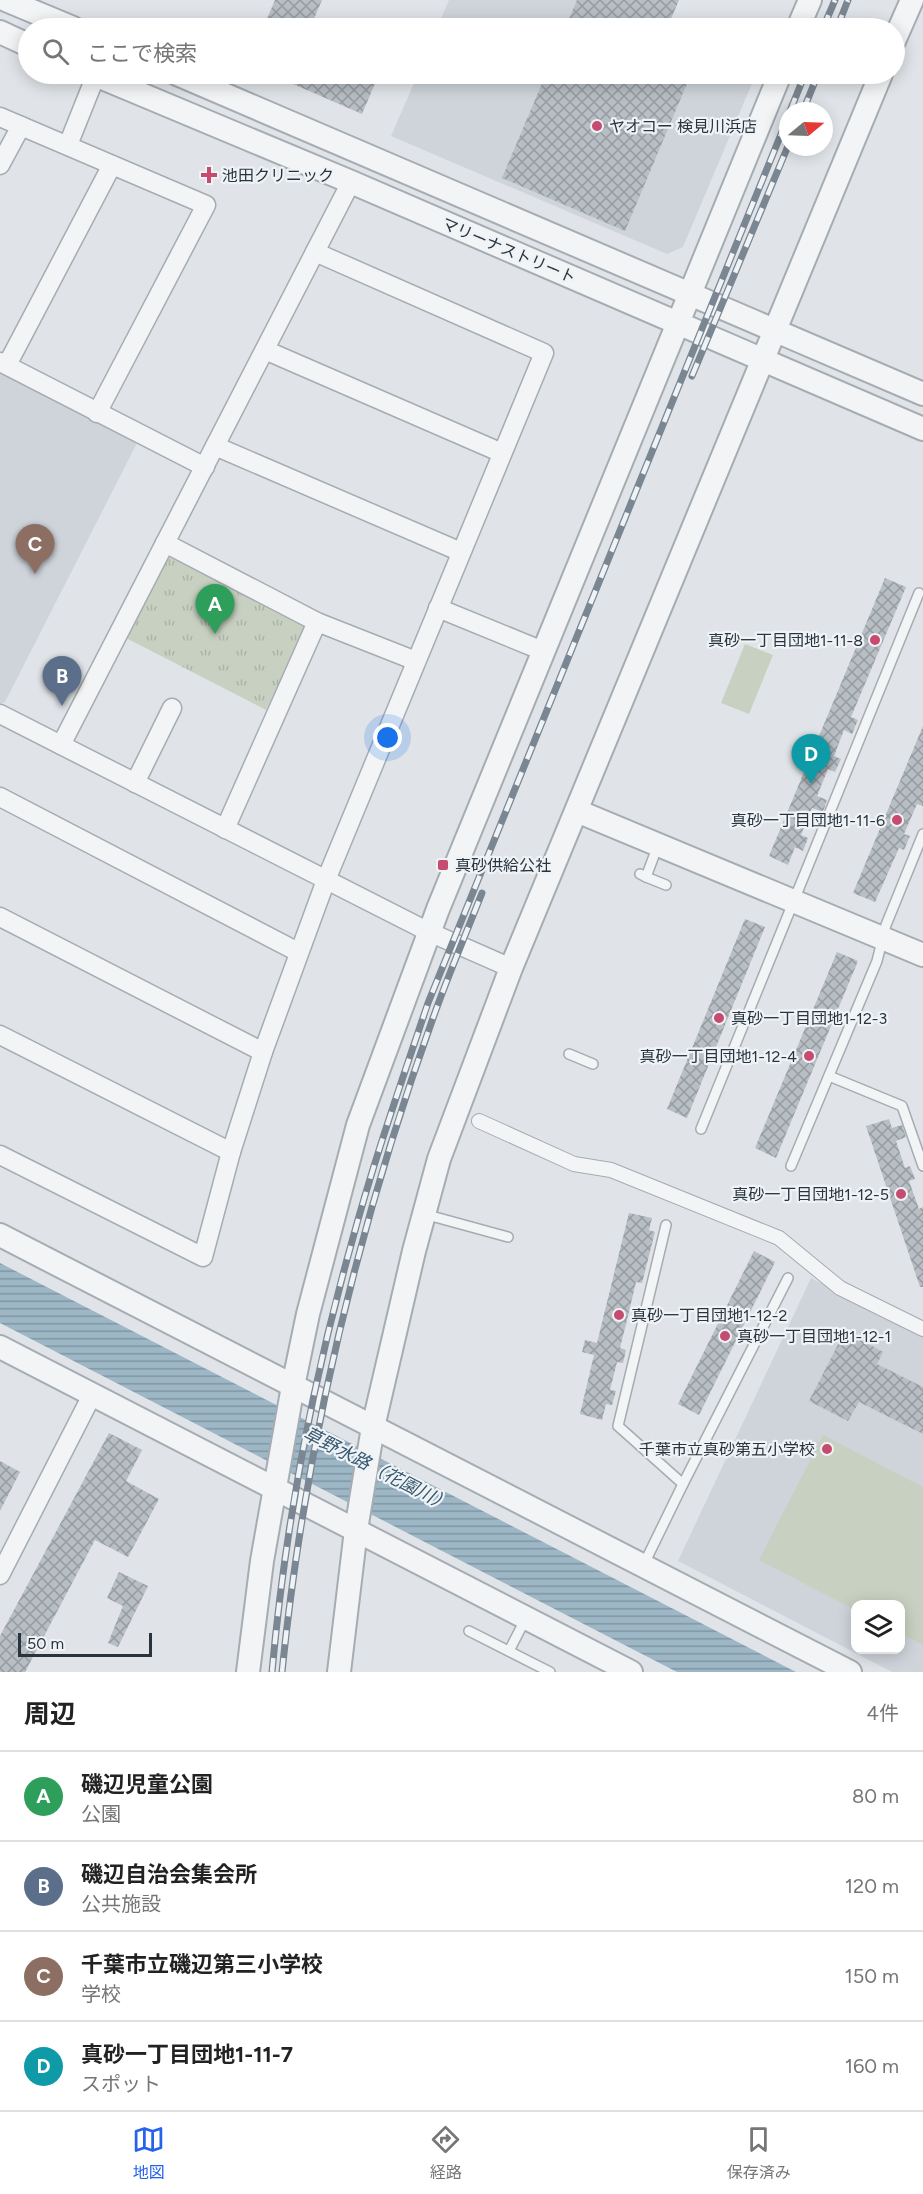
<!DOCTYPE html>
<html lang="ja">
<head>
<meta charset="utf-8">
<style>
  body { margin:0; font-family:Figtree,"Noto Sans JP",sans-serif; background:#f6f6f6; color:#222 }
  .controls { position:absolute; right:18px; bottom:18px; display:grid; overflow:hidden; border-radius:12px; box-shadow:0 3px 15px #0003 }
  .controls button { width:54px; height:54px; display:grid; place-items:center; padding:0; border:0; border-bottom:2px solid #e0e0e0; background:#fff; color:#222; font:30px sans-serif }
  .compass { position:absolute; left:779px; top:102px; width:54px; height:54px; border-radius:50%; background:#fff; box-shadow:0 3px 15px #0003; rotate:71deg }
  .scale { position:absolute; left:18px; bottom:15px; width:134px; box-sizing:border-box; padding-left:6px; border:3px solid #29343e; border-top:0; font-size:16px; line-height:21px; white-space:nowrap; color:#29343e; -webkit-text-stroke:4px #eff3f6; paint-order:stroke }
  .you { position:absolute; left:388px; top:738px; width:21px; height:21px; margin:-15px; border:4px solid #fff; border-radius:50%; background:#1a73e8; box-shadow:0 0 0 9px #1a73e833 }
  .badge { display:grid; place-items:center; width:39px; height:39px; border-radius:50%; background:#2563eb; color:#fff; font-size:20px; font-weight:700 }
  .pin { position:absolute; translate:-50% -50px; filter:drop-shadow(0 2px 3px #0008) }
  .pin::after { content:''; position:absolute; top:32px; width:21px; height:18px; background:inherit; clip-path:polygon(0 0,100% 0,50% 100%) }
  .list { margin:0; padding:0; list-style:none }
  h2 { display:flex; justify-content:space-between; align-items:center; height:78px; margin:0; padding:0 24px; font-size:26px }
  h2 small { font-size:20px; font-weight:400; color:#767676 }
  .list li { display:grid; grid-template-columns:39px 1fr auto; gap:18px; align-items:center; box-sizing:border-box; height:90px; padding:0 24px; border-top:2px solid #e0e0e0 }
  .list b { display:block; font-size:22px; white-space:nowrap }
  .list p { margin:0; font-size:20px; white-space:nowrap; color:#767676 }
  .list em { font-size:20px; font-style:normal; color:#767676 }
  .icon { flex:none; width:33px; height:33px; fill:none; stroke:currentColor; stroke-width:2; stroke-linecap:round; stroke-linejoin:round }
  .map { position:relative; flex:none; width:923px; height:1672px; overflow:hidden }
  .search { position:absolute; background:#fff; box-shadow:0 3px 15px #0003; left:18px; right:18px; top:18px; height:66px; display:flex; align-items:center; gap:15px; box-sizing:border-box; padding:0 21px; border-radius:33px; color:#767676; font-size:22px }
  .sheet { height:438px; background:#fff }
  nav { display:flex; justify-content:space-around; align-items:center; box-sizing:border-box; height:84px; border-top:2px solid #e0e0e0; background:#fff; font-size:16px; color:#767676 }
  nav a { display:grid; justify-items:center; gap:3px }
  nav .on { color:#2563eb }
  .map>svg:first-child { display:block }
  .built { fill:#ced4da; fill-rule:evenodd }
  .grass { fill:url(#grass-tufts) }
  .pitch { fill:#c8d1c1 }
  .water { fill:url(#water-rules) }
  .building { fill:url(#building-cross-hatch) }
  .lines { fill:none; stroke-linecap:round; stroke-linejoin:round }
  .service-casing { stroke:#a5acb2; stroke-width:12 }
  .pedestrian-casing { stroke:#a5acb2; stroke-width:16 }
  .minor-casing { stroke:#a5acb2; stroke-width:21 }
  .tertiary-casing { stroke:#a5acb2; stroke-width:26 }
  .service { stroke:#f2f4f6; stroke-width:9 }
  .pedestrian { stroke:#f2f4f6; stroke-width:14 }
  .minor { stroke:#f2f4f6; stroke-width:18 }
  .tertiary { stroke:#f2f4f6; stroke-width:22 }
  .rail-casing { stroke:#7a8691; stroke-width:7 }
  .rail { stroke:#eff3f6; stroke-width:4.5; stroke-dasharray:14; stroke-linecap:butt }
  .poi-dot { fill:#c64b70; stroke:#eff3f6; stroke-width:2 }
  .labels { text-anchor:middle; stroke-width:4.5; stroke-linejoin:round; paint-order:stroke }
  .poi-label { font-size:16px; fill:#29343e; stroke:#eff3f6; text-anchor:start }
  .street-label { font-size:16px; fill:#29343e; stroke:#eff3f6 }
  .water-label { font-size:18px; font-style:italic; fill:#365870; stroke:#eff3f6 }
</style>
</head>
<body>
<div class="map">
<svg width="923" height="1672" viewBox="0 0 923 1672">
  <defs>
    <pattern id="grass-tufts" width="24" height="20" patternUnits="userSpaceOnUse" patternTransform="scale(1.5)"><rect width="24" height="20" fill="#c8d1c1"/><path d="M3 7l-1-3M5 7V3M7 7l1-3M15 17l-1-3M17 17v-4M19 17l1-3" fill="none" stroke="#acb4a7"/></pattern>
    <pattern id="water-rules" width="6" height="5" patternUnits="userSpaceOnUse" patternTransform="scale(1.5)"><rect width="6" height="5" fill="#9db7c6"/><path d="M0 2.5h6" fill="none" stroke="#8096a2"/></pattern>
    <pattern id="building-cross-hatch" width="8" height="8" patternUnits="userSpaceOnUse" patternTransform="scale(1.5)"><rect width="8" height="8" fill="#b7bec4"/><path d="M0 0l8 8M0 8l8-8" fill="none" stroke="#959ba1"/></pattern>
  </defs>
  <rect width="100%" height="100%" fill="#e0e4e8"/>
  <!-- built -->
  <g class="built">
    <path d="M449,0H599L665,28H437Z"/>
    <path d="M418,74H756L683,247L667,254L391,136Z"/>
    <path d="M0,371L135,441L136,445L5,702L0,704Z"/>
    <path d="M811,1278L923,1337V1672H892L678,1561ZM856,1604H900V1650H856Z"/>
  </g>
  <!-- grass -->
  <path class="grass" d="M172,557L302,623L305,630L266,710L126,638L164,560Z"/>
  <!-- pitch -->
  <g class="pitch">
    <path d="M745,644L773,655L749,714L721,703Z"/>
    <path d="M823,1435L923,1487V1645L901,1633L900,1604H856L855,1610L759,1560Z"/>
  </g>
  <!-- water -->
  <path class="water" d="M0,1263L796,1672H677L0,1323Z"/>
  <!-- building -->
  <g class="building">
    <path d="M275,0H322L310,28H263Z"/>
    <path d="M577,0H679L667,28H565Z"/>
    <path d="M270,74H379L362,114Z"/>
    <path d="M546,74H691L625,231L502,178Z"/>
    <path d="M885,578L906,587L851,717L858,720L852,734L844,730L834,756L841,759L835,772L828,769L817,796L827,800L823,812L812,808L801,835L808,838L803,851L795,847L788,865L769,856Z"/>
    <path d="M923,726V806L917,804L904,834L910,836L904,850L899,848L875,902L853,893Z"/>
    <path d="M745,919L765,927L687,1118L667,1109Z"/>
    <path d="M837,952L858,961L776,1158L755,1148Z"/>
    <path d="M889,1119L892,1128L902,1125L906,1137L896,1141L905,1168L910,1166L915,1179L909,1181L919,1209L923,1207V1287H920L866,1126Z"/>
    <path d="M629,1213L652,1218L649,1230L655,1232L642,1283L636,1282L627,1320L620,1348L626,1350L623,1363L617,1362L610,1390L616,1391L612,1405L606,1404L602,1420L580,1414L594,1355L582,1352L585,1340L597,1343Z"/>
    <path d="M754,1251L775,1262L699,1415L678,1404Z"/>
    <path d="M845,1331L883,1352L877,1364L923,1387V1434L859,1402L848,1421L809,1401Z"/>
    <path d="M109,1433L142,1450L126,1481L159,1499L128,1557L95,1540L25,1672H0V1636Z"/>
    <path d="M0,1461L20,1472L0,1511Z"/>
    <path d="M119,1572L148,1586L118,1647L108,1643L123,1606L107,1598Z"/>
  </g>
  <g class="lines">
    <defs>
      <g id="service">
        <path d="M640,874L646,877L658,845"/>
        <path d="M646,877L666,885"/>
        <path d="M569,1054L593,1064"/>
        <path d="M829,1076L902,1106L923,1166"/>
        <path d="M701,1129L919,593"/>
        <path d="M791,1166L877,961L886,925L923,834"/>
        <path d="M424,1214L508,1237"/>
        <path d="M666,1225L618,1426L683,1484"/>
        <path d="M643,1566L683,1484L788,1278"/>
        <path d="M469,1631L550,1672"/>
        <path d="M509,1651L526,1618"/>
      </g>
      <path id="pedestrian" d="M479,1121L574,1164L611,1170L779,1238L840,1288L923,1329"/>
      <g id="minor">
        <path d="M0,117L206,205L97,413"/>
        <path d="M68,145L96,75"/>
        <path d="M0,165L21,126"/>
        <path d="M265,350L502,453"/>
        <path d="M0,362L205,467"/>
        <path d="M7,365L112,165"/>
        <path d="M215,446L461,552"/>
        <path d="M165,543L317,622L416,661"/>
        <path d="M438,608L543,651"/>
        <path d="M0,714L429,932L511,968"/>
        <path d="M61,745L351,182"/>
        <path d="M135,783L172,708"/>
        <path d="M0,797L298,952"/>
        <path d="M225,829L317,622"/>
        <path d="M0,917L263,1052"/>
        <path d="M0,1035L231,1152"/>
        <path d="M0,1155L203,1257L231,1152L263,1052L326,880L544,353L315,252"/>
        <path d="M0,1575L92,1395"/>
      </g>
      <g id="tertiary">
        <path d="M6,0L73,28"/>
        <path d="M798,28L810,0"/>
        <path d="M0,32L28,45"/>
        <path d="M894,41L912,0"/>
        <path d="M93,74L351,182L923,429"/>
        <path d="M177,74L923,394"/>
        <path d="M577,811L923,955"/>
        <path d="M0,1235L850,1672"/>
        <path d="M0,1347L631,1672"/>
        <path d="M248,1672L262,1561L293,1386L308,1314L358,1125L438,909L780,74"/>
        <path d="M339,1672L356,1530L373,1427L414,1251L439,1159L511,968L881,74"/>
      </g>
    </defs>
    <!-- service casing -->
    <use href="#service" class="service-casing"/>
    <!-- pedestrian casing -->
    <use href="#pedestrian" class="pedestrian-casing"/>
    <!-- minor casing -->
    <use href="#minor" class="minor-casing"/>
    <!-- tertiary casing -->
    <use href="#tertiary" class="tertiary-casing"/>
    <!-- service -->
    <use href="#service" class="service"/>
    <!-- pedestrian -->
    <use href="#pedestrian" class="pedestrian"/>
    <!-- minor -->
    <use href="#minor" class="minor"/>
    <!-- tertiary -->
    <use href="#tertiary" class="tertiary"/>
    <defs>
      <g id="rail">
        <path d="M823,28L835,0"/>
        <path d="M837,28L848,0"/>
        <path d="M790,111L805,74"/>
        <path d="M803,111L818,74"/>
        <path d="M692,376L788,146"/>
        <path d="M272,1672C285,1528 312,1384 351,1245C373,1163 401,1083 428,1003L788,117"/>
        <path d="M282,1672C305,1445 359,1221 437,1007C451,969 467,931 482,893"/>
      </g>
    </defs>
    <!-- rail casing -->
    <use href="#rail" class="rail-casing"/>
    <!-- rail -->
    <use href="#rail" class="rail"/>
  </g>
  <!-- markers -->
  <g class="poi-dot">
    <circle cx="597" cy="126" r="6"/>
    <path d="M206 166h6v6h6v6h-6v6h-6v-6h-6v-6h6z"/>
    <circle cx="875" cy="640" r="6"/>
    <circle cx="897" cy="820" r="6"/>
    <rect x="437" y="859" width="12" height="12" rx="3"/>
    <circle cx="719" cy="1018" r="6"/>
    <circle cx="809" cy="1056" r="6"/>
    <circle cx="901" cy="1194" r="6"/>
    <circle cx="619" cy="1315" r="6"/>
    <circle cx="725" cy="1336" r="6"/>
    <circle cx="827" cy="1449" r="6"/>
  </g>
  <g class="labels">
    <!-- poi labels -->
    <g class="poi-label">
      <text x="609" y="132">ヤオコー 検見川浜店</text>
      <text x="222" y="181">池田クリニック</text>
      <text x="863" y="646" text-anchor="end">真砂一丁目団地1-11-8</text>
      <text x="885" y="826" text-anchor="end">真砂一丁目団地1-11-6</text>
      <text x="455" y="871">真砂供給公社</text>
      <text x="731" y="1024">真砂一丁目団地1-12-3</text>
      <text x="797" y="1062" text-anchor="end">真砂一丁目団地1-12-4</text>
      <text x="889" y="1200" text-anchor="end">真砂一丁目団地1-12-5</text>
      <text x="631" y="1321">真砂一丁目団地1-12-2</text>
      <text x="737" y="1342">真砂一丁目団地1-12-1</text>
      <text x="815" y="1455" text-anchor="end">千葉市立真砂第五小学校</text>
    </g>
    <!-- street labels -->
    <g class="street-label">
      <text transform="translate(509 250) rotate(23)" y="6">マリーナストリート</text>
    </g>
    <!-- water labels -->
    <g class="water-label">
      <text transform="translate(377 1469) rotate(27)" y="6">草野水路（花園川）</text>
    </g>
  </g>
</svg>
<div class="controls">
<button><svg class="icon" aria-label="layers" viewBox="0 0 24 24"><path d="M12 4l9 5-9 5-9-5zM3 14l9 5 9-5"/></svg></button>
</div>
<svg class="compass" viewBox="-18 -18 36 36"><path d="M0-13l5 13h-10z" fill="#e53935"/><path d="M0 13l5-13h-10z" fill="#767676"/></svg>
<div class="scale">50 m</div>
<div class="you"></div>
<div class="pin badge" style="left:215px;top:634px;background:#2e9e5b">A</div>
<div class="pin badge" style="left:62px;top:706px;background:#5c6f8a">B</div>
<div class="pin badge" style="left:35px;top:574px;background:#8d6e63">C</div>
<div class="pin badge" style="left:811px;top:784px;background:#0f9aa8">D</div>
<div class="search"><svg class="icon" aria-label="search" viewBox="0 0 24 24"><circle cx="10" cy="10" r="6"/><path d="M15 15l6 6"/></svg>ここで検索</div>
</div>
<section class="sheet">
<h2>周辺<small>4件</small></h2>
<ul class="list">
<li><span class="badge" style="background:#2e9e5b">A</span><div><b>磯辺児童公園</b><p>公園</p></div><em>80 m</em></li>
<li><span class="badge" style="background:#5c6f8a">B</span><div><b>磯辺自治会集会所</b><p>公共施設</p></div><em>120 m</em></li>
<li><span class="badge" style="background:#8d6e63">C</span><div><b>千葉市立磯辺第三小学校</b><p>学校</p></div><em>150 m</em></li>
<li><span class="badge" style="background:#0f9aa8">D</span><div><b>真砂一丁目団地1-11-7</b><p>スポット</p></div><em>160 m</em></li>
</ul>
</section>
<nav>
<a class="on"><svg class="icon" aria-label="map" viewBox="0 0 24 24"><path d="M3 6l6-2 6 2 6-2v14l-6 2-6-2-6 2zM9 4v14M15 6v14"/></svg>地図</a>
<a><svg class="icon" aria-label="directions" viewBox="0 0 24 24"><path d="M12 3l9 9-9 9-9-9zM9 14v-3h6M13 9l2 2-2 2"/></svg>経路</a>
<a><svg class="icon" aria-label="saved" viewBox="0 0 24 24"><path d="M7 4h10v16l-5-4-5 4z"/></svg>保存済み</a>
</nav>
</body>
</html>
